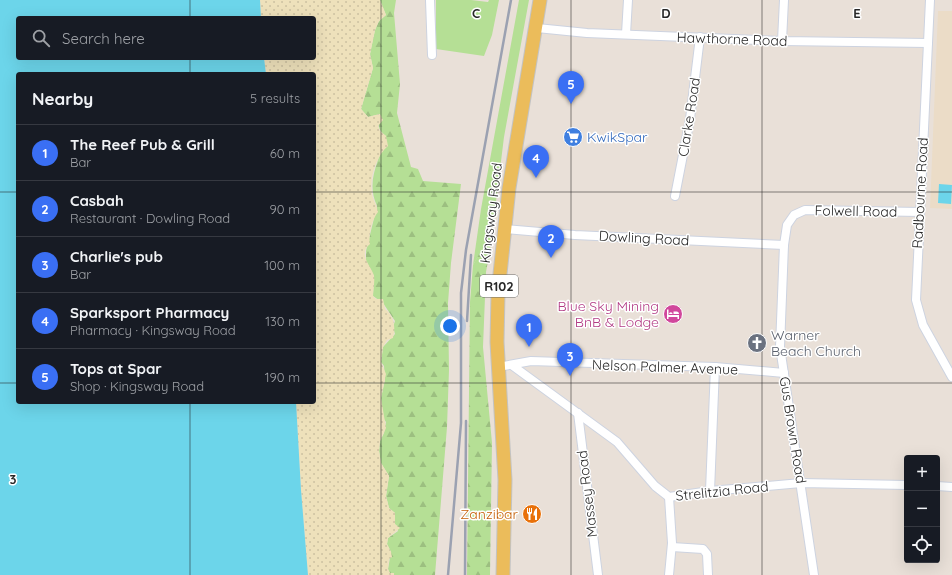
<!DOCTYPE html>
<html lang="en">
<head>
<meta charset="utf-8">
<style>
  body { margin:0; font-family:Quicksand,sans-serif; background:#20242c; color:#f1f3f6 }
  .controls { position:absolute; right:12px; bottom:12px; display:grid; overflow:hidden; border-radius:4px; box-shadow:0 4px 16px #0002 }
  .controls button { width:36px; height:36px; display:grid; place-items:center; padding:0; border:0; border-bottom:1px solid #363941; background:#171b24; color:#f1f3f6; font:20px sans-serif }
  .you { position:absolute; left:450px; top:326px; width:14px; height:14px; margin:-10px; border:3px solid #fff; border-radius:50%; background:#1a73e8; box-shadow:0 0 0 6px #1a73e833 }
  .badge { display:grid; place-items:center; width:26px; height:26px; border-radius:50%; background:#3a6ff4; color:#fff; font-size:13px; font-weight:700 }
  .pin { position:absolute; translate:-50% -33px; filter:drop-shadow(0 1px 2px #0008) }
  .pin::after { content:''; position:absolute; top:21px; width:14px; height:12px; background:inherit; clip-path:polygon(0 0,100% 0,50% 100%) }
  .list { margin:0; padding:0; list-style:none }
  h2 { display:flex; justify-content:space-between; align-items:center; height:52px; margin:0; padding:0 16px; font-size:17px }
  h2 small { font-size:13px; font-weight:400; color:#9ea1a6 }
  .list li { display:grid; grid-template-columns:26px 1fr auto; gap:12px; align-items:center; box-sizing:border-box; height:56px; padding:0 16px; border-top:1px solid #363941 }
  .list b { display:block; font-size:15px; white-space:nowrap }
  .list p { margin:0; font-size:13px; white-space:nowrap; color:#9ea1a6 }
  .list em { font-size:13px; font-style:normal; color:#9ea1a6 }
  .icon { flex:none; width:22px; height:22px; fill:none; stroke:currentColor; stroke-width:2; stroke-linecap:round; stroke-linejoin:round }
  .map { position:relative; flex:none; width:952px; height:575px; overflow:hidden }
  .search { position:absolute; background:#171b24; box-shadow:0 4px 16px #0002; left:16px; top:16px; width:300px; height:44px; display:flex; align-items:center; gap:10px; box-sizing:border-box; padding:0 14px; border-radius:4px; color:#9ea1a6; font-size:15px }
  .panel { position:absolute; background:#171b24; box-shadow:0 4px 16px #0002; left:16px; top:72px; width:300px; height:332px; border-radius:4px }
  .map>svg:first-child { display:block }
  .education { fill:#ebdcc7 }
  .grass { fill:#b5df95 }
  .forest { fill:url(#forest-firs) }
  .sand { fill:url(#sand-dots) }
  .water { fill:#6cd5ea }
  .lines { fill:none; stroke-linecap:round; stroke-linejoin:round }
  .minor-casing { stroke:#cdd3e0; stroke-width:10 }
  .primary-casing { stroke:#c3c3c3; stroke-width:15 }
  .minor { stroke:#fff; stroke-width:8 }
  .primary { stroke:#ebbc5b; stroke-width:13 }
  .rail { stroke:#9ba1b1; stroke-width:2.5 }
  .grid { fill:none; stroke:#272727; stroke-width:1; stroke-opacity:0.55 }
  .labels { text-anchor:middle; stroke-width:3; stroke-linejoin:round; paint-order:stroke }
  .shield { fill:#fff; stroke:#686868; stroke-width:1 }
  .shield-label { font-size:13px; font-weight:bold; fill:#272727 }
  .street-label { font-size:14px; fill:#272727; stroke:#fff }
  .shop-label { font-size:14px; fill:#366cbe; stroke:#fff; text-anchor:start }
  .hotel-label { font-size:14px; fill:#b23c85; stroke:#fff; text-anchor:end }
  .worship-label { font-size:14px; fill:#5b616d; stroke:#fff; text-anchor:start }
  .food-label { font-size:14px; fill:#c56008; stroke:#fff; text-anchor:end }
  .grid-label { font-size:13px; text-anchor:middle; font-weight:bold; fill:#272727; stroke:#fff; stroke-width:3; stroke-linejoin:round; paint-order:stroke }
</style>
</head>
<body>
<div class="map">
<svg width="952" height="575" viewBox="0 0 952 575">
  <defs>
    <pattern id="forest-firs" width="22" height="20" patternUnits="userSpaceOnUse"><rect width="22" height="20" fill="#b5df95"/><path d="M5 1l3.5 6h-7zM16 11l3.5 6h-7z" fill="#9cbf80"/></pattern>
    <pattern id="sand-dots" width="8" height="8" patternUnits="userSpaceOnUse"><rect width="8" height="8" fill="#eee1bb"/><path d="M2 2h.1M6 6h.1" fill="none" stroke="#ccc1a1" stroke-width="1.8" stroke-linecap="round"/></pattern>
  </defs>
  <rect width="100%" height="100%" fill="#e9e0d8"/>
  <!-- education -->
  <path class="education" d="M938,11H952V209L930,208Z"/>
  <!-- grass -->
  <g class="grass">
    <path d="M436,0H471L488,2L489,0H499L492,35L484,56L436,49Z"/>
    <path d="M519,0H529L504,137L490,250L483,248L473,265L481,209Z"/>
  </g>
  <!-- forest -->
  <g class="forest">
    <path d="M380,0H396L394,13L400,84L397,113L411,167L418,169L423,181L461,184L451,263L448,303L449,370L447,427L435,575H394V573L390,574L388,569L391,552L387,544L388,538L398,531L395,524V513L389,508L386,496L389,476L381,463L379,451L380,441L384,433L386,422L383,418L381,398L385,380L384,366L381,362L383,347L395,334L393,327L395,321L383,303L373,296L374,276L366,261V251L377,206C365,180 380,160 386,136C377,129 378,125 380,114L368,117L361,109L373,68L370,54L375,30L379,21L386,15Z"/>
    <path d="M483,247L490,250L486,272L483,347L492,443L490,575H467L470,302L473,265Z"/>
  </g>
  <!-- sand -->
  <path class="sand" d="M260,0H380L386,15L379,21L375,30L370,54L373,68L361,109L368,117L380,114L383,120L378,126L380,131L386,136L388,146C376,156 369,179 372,194C373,201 377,205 378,212C372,219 368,236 370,244C357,254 372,267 374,276C375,282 373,290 373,296L376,299H383L385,309C394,316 396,327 393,338L387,340L383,347L381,362L386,374L381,398L386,428L380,441L379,451L381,463L389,476L386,496L389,508L395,513V524L400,528L388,538L387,544L391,552L392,557L389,559L388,569L390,573H394V575H308L301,490L296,402H314V74H266L264,58H314V18H261Z"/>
  <!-- water -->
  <g class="water">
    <path d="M0,0H260L261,18H18V58H264L266,74H18V402H296L301,490L308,575H0Z"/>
    <path d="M939,184L952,185L951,204L938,203Z"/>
  </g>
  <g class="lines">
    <defs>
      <g id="minor">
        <path d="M430,0L432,55"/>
        <path d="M930,0L916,300L923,325L952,377"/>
        <path d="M537,28L587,33L782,41L928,43"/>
        <path d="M626,34L628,0"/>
        <path d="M782,41L784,0"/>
        <path d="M675,196L690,119L700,37"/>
        <path d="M504,229L575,235L784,245"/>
        <path d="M513,366L617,442L655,486L669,497L710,491L801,483L907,485"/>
        <path d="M498,367L531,361L715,367L784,373"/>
        <path d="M578,413L598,575"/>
        <path d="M937,486L952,487"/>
        <path d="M710,491L715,367"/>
        <path d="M669,497L672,543L669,575"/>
        <path d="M672,547L703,549L707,554L708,575"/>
        <path d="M814,575L780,347L784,245L787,225L794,215L805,210L920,212"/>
      </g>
      <path id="primary" d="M503,575L505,480L497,342L498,293L509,188L540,0"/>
    </defs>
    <!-- minor casing -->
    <use href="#minor" class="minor-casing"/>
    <!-- primary casing -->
    <use href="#primary" class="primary-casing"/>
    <!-- minor -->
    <use href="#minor" class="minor"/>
    <!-- primary -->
    <use href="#primary" class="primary"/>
    <!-- rail -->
    <g class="rail">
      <path d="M467,321L471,255"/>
      <path d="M448,575L461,423V293L466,250L511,0"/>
      <path d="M465,575L466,421"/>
    </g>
  </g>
  <!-- grid -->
  <path class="grid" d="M190,0V18M381,0V575M571,0V575M762,0V575M190,58V74M0,192H18M314,192H952M0,383H18M314,383H952M190,402V575"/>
  <!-- icons -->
  <defs>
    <symbol id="supermarket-disc" viewBox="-11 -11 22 22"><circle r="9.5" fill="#3f7fe0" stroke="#fff"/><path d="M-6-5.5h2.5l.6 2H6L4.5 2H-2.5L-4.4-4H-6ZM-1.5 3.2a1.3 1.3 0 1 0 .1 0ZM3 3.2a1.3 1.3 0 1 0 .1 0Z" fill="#fff"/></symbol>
    <symbol id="hotel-disc" viewBox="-11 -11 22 22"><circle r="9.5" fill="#d1479c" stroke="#fff"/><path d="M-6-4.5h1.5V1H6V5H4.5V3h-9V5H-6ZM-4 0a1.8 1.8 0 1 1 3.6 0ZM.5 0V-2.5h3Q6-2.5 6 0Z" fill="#fff"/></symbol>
    <symbol id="church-disc" viewBox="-11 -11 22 22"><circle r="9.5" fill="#6b7280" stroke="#fff"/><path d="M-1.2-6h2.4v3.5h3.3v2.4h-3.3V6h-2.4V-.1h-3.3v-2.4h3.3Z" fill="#fff"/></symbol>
    <symbol id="restaurant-disc" viewBox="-11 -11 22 22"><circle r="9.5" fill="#e8710a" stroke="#fff"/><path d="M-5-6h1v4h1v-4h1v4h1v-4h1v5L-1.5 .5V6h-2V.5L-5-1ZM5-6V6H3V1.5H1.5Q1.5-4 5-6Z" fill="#fff"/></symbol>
  </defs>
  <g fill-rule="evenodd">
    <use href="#supermarket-disc" x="562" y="126" width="22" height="22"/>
    <use href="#hotel-disc" x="662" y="303" width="22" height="22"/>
    <use href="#church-disc" x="746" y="332" width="22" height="22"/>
    <use href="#restaurant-disc" x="521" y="503" width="22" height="22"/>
  </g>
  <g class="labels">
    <!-- shield labels -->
    <rect class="shield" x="480" y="275" width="38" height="22" rx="3"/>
    <g class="shield-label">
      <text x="499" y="291">R102</text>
    </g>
    <!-- street labels -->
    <g class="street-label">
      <text transform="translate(732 39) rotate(2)" y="5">Hawthorne Road</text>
      <text transform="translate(689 117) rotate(-81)" y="5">Clarke Road</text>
      <text transform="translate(920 193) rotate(-87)" y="5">Radbourne Road</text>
      <text transform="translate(856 211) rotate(1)" y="5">Folwell Road</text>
      <text transform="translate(491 213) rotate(-83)" y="5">Kingsway Road</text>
      <text transform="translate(644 238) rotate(3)" y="5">Dowling Road</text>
      <text transform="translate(665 367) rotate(2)" y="5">Nelson Palmer Avenue</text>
      <text transform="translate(793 430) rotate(81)" y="5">Gus Brown Road</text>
      <text transform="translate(722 491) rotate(-6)" y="5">Strelitzia Road</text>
      <text transform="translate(587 494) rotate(-97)" y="5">Massey Road</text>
    </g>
    <!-- shop labels -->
    <g class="shop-label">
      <text x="587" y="142">KwikSpar</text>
    </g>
    <!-- hotel labels -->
    <g class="hotel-label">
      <text x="659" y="311">Blue Sky Mining<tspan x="659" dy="16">BnB &amp; Lodge</tspan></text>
    </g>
    <!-- worship labels -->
    <g class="worship-label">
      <text x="771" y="340">Warner<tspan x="771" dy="16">Beach Church</tspan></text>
    </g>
    <!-- food labels -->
    <g class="food-label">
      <text x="518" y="519">Zanzibar</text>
    </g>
  </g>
  <g class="grid-label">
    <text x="476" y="18">C</text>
    <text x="666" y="18">D</text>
    <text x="857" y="18">E</text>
    <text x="13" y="484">3</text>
  </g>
</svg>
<div class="controls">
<button>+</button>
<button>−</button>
<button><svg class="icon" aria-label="locate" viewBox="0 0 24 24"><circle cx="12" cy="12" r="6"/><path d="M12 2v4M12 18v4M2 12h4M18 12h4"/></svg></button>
</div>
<div class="you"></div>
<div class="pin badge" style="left:529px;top:347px">1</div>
<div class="pin badge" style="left:551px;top:258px">2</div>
<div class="pin badge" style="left:570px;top:376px">3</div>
<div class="pin badge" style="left:536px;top:178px">4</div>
<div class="pin badge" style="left:571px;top:104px">5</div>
<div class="search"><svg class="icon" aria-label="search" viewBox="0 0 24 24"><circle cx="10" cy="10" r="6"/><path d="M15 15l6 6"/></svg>Search here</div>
<section class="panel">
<h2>Nearby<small>5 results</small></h2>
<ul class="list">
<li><span class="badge">1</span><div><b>The Reef Pub &amp; Grill</b><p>Bar</p></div><em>60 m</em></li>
<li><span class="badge">2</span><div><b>Casbah</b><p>Restaurant · Dowling Road</p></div><em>90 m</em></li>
<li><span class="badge">3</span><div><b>Charlie's pub</b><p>Bar</p></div><em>100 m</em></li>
<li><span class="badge">4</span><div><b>Sparksport Pharmacy</b><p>Pharmacy · Kingsway Road</p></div><em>130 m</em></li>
<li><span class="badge">5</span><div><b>Tops at Spar</b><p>Shop · Kingsway Road</p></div><em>190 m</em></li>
</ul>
</section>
</div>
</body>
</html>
